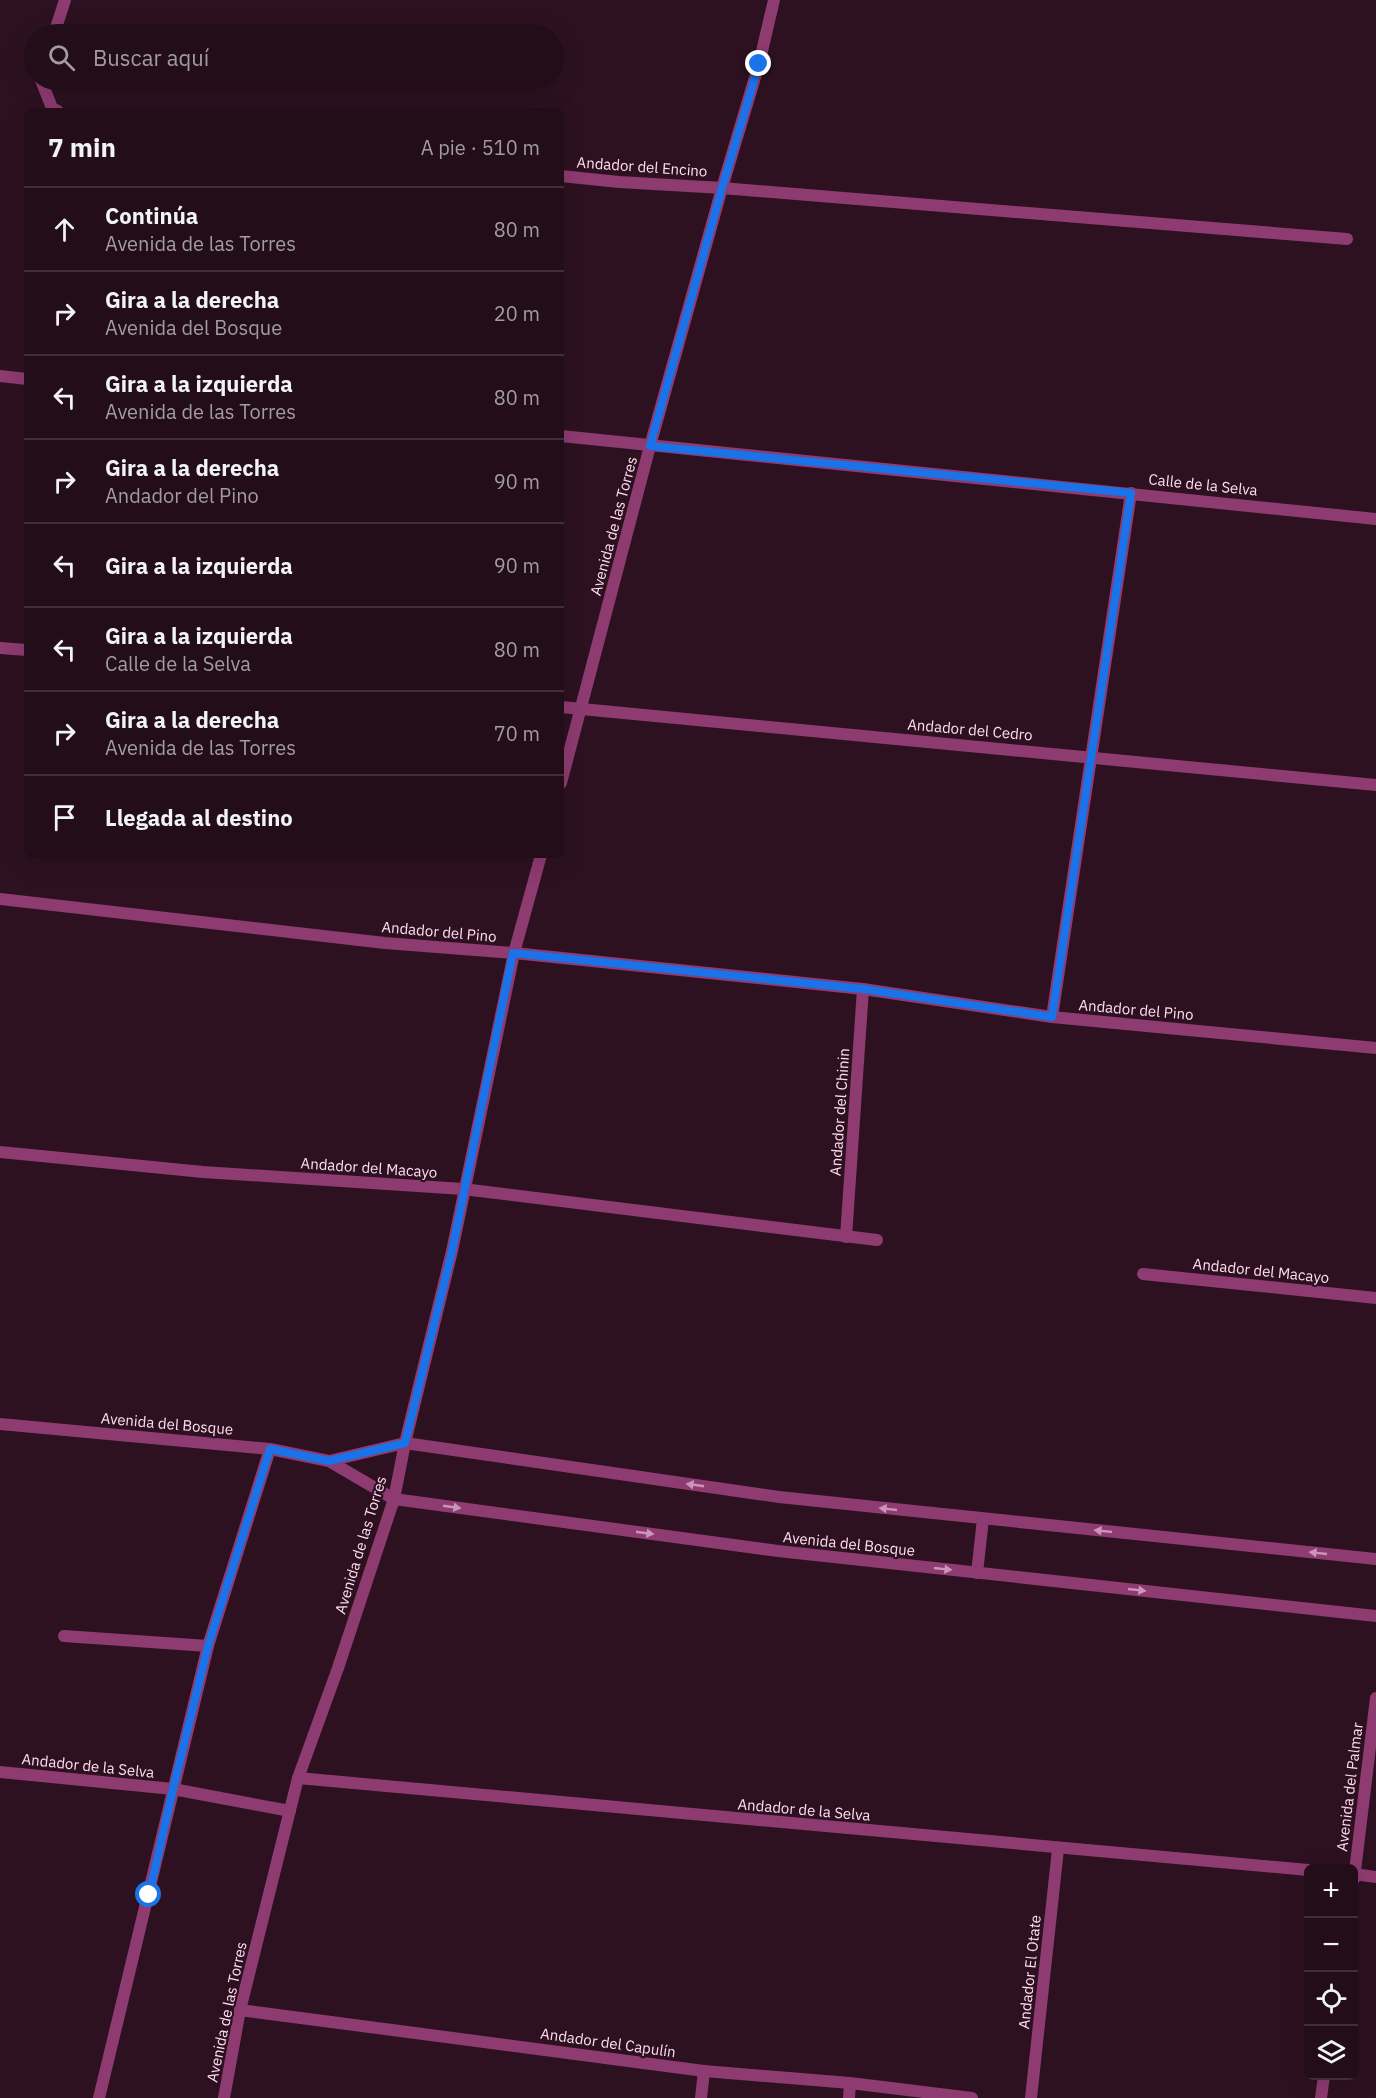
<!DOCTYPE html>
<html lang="es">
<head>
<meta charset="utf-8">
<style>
  body { margin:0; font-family:"IBM Plex Sans",sans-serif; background:#2e1b25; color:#f1f3f6 }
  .controls { position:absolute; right:18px; bottom:18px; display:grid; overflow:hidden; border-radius:9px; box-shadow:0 6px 24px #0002 }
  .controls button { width:54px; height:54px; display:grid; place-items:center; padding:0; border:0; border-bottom:2px solid #3f2d37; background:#220d18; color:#f1f3f6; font:30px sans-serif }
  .stop { position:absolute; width:18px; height:18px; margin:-14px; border:4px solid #1a73e8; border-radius:50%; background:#fff }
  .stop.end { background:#1a73e8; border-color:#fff; box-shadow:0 2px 6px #0008 }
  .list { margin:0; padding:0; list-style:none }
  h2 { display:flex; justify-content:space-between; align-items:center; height:78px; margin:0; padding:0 24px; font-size:26px }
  h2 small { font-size:20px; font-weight:400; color:#a29ca2 }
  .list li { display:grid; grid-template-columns:39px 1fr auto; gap:18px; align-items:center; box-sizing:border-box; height:84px; padding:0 24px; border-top:2px solid #3f2d37 }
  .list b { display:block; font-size:22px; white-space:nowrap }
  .list p { margin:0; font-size:20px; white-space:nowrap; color:#a29ca2 }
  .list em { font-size:20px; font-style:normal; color:#a29ca2 }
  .icon { flex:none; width:33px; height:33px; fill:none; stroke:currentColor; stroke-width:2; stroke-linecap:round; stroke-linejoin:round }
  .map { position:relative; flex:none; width:1376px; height:2098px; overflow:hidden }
  .search { position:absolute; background:#220d18; box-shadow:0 6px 24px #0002; left:24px; top:24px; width:540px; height:66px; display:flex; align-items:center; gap:15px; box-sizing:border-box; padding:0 21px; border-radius:33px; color:#a29ca2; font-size:22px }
  .panel { position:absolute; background:#220d18; box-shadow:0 6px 24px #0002; left:24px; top:108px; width:540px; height:750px; border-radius:9px }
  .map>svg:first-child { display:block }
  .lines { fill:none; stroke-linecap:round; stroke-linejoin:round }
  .minor { stroke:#8d3b70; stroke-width:12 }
  .tertiary { stroke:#8d3b70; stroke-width:12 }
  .oneway { fill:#cc94b7 }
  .route { stroke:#1a73e8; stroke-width:8 }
  .labels { text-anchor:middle; stroke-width:4.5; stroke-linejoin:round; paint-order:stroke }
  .street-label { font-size:15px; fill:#ffddf1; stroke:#2d1120 }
</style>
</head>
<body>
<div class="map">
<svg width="1376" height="2098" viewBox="0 0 1376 2098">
  <rect width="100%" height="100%" fill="#2d1120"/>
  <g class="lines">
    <!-- minor -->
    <g class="minor">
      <path d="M54,34L65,0"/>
      <path d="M41,80L52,108L58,111"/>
      <path d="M561,176L619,182L722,188L1347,239"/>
      <path d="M0,376L27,379"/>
      <path d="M561,436L1376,519"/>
      <path d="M0,648L27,650"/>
      <path d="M561,707L1376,785"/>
      <path d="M0,899L385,943L514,953L863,989L1052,1017L1376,1048"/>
      <path d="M1052,1017L1131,493"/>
      <path d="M0,1152L203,1172L463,1189L877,1240"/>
      <path d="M846,1237L863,989"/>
      <path d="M1143,1274L1376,1298"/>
      <path d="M0,1424L270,1449L329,1461L394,1499"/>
      <path d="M329,1461L405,1443"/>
      <path d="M64,1636L208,1646"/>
      <path d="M0,1772L173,1789L290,1811"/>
      <path d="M298,1778L1308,1870"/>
      <path d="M1354,1874L1376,1877"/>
      <path d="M1354,1879L1376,1698"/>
      <path d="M240,2010L704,2071L850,2083L972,2098"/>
      <path d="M99,2098L208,1646L270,1449"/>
      <path d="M701,2098L704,2071"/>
      <path d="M849,2098L850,2083"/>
      <path d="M1031,2098L1058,1849"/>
      <path d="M1321,2098L1324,2076"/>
    </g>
    <!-- tertiary -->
    <g class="tertiary">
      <path d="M561,783L650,446L722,188L759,64L774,0"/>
      <path d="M405,1443L779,1497L1376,1559"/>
      <path d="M394,1499L778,1551L1376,1616"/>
      <path d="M977,1573L983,1519"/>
      <path d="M224,2098L240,2010L298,1778L338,1668L394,1499L405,1443L452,1251L514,953L541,855"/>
    </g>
  </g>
  <!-- one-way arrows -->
  <defs><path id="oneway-solid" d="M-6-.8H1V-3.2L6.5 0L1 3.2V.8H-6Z" transform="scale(1.5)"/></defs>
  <g class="oneway">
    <use href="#oneway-solid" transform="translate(695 1485) rotate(-172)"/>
    <use href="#oneway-solid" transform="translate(452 1507) rotate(8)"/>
    <use href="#oneway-solid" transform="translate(888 1509) rotate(-174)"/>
    <use href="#oneway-solid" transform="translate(1103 1531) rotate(-174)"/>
    <use href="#oneway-solid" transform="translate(645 1533) rotate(8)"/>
    <use href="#oneway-solid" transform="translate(1318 1553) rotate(-174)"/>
    <use href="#oneway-solid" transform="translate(943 1569) rotate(6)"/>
    <use href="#oneway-solid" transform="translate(1137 1590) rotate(6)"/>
  </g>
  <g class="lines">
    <!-- route -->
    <path class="route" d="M149,1895L173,1789L208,1646L270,1449L329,1461L405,1443L452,1251L513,953L863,989L1052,1017L1131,493L650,446L722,188L759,64"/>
  </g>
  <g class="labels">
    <!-- street labels -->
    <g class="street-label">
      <text transform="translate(642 167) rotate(4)" y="5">Andador del Encino</text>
      <text transform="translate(1203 485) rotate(6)" y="5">Calle de la Selva</text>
      <text transform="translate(614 526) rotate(-75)" y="5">Avenida de las Torres</text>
      <text transform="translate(970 730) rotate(5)" y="5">Andador del Cedro</text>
      <text transform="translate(439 932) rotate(5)" y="5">Andador del Pino</text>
      <text transform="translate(1136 1010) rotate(5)" y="5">Andador del Pino</text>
      <text transform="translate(840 1112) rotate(-86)" y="5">Andador del Chinin</text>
      <text transform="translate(369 1168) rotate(4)" y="5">Andador del Macayo</text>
      <text transform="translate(1261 1271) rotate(6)" y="5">Andador del Macayo</text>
      <text transform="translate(167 1424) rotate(5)" y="5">Avenida del Bosque</text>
      <text transform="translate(849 1544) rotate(6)" y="5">Avenida del Bosque</text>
      <text transform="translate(361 1545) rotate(-73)" y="5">Avenida de las Torres</text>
      <text transform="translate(88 1766) rotate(6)" y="5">Andador de la Selva</text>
      <text transform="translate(1350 1787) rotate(-83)" y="5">Avenida del Palmar</text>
      <text transform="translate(804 1810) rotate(5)" y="5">Andador de la Selva</text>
      <text transform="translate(1030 1972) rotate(-84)" y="5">Andador El Otate</text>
      <text transform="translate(227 2012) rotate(-78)" y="5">Avenida de las Torres</text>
      <text transform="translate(608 2043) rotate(8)" y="5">Andador del Capulín</text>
    </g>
  </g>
</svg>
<div class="controls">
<button>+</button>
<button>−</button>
<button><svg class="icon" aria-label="locate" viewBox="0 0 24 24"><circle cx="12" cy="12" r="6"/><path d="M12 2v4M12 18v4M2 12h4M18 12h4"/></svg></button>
<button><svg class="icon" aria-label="layers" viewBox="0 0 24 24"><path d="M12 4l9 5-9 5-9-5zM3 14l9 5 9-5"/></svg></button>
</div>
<div class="stop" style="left:149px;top:1895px"></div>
<div class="stop end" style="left:759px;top:64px"></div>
<div class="search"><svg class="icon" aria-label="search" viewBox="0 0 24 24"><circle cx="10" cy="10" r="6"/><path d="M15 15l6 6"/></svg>Buscar aquí</div>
<section class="panel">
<h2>7 min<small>A pie · 510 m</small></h2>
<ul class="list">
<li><svg class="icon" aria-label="ahead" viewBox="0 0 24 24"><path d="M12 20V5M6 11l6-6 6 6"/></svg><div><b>Continúa</b><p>Avenida de las Torres</p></div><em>80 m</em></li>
<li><svg class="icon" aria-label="right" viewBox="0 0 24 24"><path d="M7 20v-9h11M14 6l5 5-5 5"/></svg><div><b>Gira a la derecha</b><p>Avenida del Bosque</p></div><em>20 m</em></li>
<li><svg class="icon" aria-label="left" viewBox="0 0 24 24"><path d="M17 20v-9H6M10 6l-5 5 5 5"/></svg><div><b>Gira a la izquierda</b><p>Avenida de las Torres</p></div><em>80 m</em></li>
<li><svg class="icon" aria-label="right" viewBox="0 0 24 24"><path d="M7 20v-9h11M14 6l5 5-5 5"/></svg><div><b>Gira a la derecha</b><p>Andador del Pino</p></div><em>90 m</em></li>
<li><svg class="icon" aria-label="left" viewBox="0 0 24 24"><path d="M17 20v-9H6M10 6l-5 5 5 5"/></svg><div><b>Gira a la izquierda</b></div><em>90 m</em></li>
<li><svg class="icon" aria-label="left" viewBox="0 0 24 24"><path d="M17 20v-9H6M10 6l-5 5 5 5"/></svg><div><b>Gira a la izquierda</b><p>Calle de la Selva</p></div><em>80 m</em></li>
<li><svg class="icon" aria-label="right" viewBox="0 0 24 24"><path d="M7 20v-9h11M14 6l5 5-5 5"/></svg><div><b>Gira a la derecha</b><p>Avenida de las Torres</p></div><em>70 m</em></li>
<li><svg class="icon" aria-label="arrive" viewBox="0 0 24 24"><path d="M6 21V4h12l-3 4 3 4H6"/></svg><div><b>Llegada al destino</b></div></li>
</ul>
</section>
</div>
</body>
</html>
